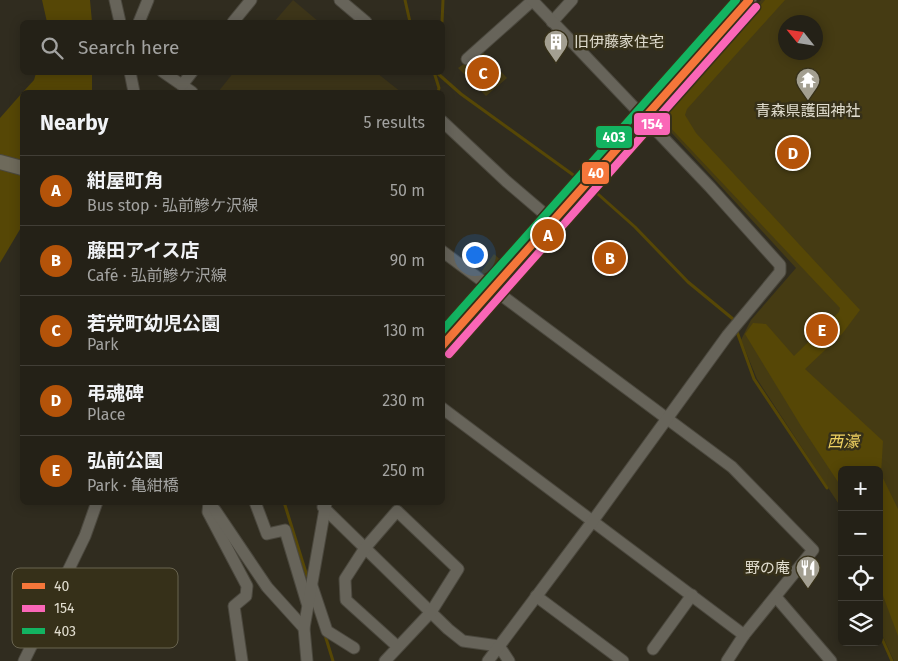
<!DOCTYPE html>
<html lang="en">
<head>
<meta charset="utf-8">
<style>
  body { margin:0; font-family:"Fira Sans","Noto Sans JP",sans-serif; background:#2c2920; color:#f1f3f6 }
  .controls { position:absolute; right:15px; bottom:15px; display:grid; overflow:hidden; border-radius:8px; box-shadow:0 2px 12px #0003 }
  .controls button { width:45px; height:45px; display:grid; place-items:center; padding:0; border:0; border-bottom:1px solid #413e36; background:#242117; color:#f1f3f6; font:25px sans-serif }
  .compass { position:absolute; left:778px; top:15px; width:45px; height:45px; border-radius:50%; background:#242117; box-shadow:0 2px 12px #0003; rotate:300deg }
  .you { position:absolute; left:474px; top:254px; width:18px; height:18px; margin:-12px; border:4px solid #fff; border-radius:50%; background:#1a73e8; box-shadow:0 0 0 8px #1a73e833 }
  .badge { display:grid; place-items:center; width:32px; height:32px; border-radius:50%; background:#b45309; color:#fff; font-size:16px; font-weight:700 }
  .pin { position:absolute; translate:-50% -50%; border:2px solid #fff; box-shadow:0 1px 5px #0006 }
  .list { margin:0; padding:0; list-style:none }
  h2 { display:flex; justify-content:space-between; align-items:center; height:65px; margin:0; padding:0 20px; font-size:21px }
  h2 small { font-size:16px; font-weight:400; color:#a3a3a1 }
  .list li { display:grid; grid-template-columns:32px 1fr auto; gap:15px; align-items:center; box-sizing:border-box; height:70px; padding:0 20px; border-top:1px solid #413e36 }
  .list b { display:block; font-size:19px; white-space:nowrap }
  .list p { margin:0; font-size:16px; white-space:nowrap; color:#a3a3a1 }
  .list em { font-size:16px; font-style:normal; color:#a3a3a1 }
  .icon { flex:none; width:28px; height:28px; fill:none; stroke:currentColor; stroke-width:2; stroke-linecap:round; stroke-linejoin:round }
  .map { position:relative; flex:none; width:898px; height:661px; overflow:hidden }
  .search { position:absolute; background:#242117; box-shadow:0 2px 12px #0003; left:20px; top:20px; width:425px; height:55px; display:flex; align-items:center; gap:12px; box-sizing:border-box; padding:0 18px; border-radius:8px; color:#a3a3a1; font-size:19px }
  .panel { position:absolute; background:#242117; box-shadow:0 2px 12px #0003; left:20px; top:90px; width:425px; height:415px; border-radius:8px }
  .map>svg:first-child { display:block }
  .built { fill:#3d3519 }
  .green { fill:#453b13; fill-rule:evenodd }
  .water { fill:#564706 }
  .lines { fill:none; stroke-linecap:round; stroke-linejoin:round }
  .stream { stroke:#564706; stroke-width:3 }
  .minor-casing { stroke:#4b483e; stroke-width:13 }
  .major-casing { stroke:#4b483e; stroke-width:16 }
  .minor { stroke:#67645a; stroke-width:11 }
  .major { stroke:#6e6a5b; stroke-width:14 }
  .bus-1-casing { stroke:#363019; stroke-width:11 }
  .bus-2-casing { stroke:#363019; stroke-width:11 }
  .bus-3-casing { stroke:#363019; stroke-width:11 }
  .bus-1 { stroke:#f5763a; stroke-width:8 }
  .bus-2 { stroke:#fa66b7; stroke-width:8 }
  .bus-3 { stroke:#13b361; stroke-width:8 }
  .labels { text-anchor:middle; stroke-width:5; stroke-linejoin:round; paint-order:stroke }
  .poi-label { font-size:15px; fill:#e1ddcf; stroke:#363019; text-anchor:start }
  .water-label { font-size:16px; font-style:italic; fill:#efd161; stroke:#363019 }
  .key { fill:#363019; stroke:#696450; stroke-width:1 }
  .key-label { font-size:14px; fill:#e1ddcf }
  .line-badge { stroke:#363019; stroke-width:2 }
  .badge-label { font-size:14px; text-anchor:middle; font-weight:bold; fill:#fff }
</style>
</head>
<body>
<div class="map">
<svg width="898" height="661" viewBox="0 0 898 661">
  <rect width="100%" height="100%" fill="#302c1f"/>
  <!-- built -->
  <g class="built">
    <path d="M293,0L319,22H274Z"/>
    <path d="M234,72L377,73L401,92H218Z"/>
  </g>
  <!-- green -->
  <g class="green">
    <path d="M761,0H898V661H894L879,628V470H842V509L757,379L741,340L751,320L796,268L658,118ZM786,22H816V52H786Z"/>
    <path d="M482,51L507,78L486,96L458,68Z"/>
    <path d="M494,254L505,264L499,270L484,274L481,272Z"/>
  </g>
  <!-- water -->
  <g class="water">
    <path d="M42,0H90L92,22H47Z"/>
    <path d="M765,0H785L687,109L685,115L696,133L860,310L842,334L805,369L883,441L881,474L898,509V636L879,585V470H842V488L801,426L745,334L753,323L766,324L794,356L839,312L840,308L664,121L665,115Z"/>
    <path d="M36,73H92V92H23L34,80Z"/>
    <path d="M22,93V226L0,263V118Z"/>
  </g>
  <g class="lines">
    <!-- stream -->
    <g class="stream">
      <path d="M405,0L410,22"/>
      <path d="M442,22L443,0"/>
      <path d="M434,72L439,88L438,92"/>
      <path d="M436,72L461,94L583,182"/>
      <path d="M590,187L635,227L688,282L733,319L734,323"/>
      <path d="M736,329L754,379L827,488"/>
      <path d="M284,502L307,576"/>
      <path d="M879,632L892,661"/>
      <path d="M325,635L333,661"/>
    </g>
    <defs>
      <g id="minor">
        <path d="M115,0L120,22"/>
        <path d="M340,0L366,22"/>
        <path d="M139,22L148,0"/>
        <path d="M233,22L251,0"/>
        <path d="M552,22L572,0"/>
        <path d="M467,59L532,1"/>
        <path d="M130,72L134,92"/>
        <path d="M163,72L192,92"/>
        <path d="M182,85L192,72"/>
        <path d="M442,121L506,181L554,222"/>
        <path d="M442,251L732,467L813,550L744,635"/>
        <path d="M442,408L744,635L727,661"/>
        <path d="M209,502L208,512L247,586L246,596L234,606L242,661"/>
        <path d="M255,502L267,534L285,530L307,603"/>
        <path d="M323,507L448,629L463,641L499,646L509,661"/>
        <path d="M215,510L267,587L304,628"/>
        <path d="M312,586L327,631L354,648"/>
        <path d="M536,596L623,661"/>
        <path d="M776,597L831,661"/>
        <path d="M653,649L692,595"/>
        <path d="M24,661L85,536L97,502"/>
        <path d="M307,661L304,628L326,503"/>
        <path d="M385,661L431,612L458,569L397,511L365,548L345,579L346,600L398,647"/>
        <path d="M488,661L592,522L727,336L780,272V265L710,187L532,0"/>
      </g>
      <g id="major">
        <path d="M0,162L22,168"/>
        <path d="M442,347L749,0"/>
      </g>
    </defs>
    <!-- minor casing -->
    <use href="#minor" class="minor-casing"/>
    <!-- major casing -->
    <use href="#major" class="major-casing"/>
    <!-- minor -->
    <use href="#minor" class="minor"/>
    <!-- major -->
    <use href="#major" class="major"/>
    <defs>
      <path id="bus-1" d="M442,346L749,0"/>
      <path id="bus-2" d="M449,354L756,7"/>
      <path id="bus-3" d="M442,331L736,0"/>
    </defs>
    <!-- bus-1 casing -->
    <use href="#bus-1" class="bus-1-casing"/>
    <!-- bus-2 casing -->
    <use href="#bus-2" class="bus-2-casing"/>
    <!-- bus-3 casing -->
    <use href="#bus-3" class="bus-3-casing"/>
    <!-- bus-1 -->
    <use href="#bus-1" class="bus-1"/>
    <!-- bus-2 -->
    <use href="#bus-2" class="bus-2"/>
    <!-- bus-3 -->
    <use href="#bus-3" class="bus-3"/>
  </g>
  <!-- icons -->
  <defs>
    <symbol id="building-pin" viewBox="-11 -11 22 30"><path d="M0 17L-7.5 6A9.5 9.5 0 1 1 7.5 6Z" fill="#a39f91" stroke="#363019"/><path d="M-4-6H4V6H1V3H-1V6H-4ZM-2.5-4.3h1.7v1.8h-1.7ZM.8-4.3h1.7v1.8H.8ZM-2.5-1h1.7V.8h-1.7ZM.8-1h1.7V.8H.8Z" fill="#fff"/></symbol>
    <symbol id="temple-pin" viewBox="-11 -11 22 30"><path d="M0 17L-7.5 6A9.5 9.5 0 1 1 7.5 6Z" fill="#a39f91" stroke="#363019"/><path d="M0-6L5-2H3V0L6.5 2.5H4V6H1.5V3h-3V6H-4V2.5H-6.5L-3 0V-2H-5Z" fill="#fff"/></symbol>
    <symbol id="restaurant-pin" viewBox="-11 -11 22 30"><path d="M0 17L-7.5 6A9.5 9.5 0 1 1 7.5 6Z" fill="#a39f91" stroke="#363019"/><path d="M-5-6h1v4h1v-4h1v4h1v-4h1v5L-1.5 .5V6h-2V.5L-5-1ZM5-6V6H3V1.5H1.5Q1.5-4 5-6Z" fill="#fff"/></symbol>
  </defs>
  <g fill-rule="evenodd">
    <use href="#building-pin" x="542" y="28" width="28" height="38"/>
    <use href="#temple-pin" x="794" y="66" width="28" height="38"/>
    <use href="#restaurant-pin" x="794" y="554" width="28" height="38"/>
  </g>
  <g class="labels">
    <!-- poi labels -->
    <g class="poi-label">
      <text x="574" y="47">旧伊藤家住宅</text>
      <text x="808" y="116" text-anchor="middle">青森県護国神社</text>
      <text x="790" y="573" text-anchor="end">野の庵</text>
    </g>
    <!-- water labels -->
    <g class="water-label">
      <text x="843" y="447">西濠</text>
    </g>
  </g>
  <!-- legend -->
  <rect x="12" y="568" width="166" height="80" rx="8" class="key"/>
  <rect x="22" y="583" width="23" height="6" fill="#f5763a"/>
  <rect x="22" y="605" width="23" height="7" fill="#fa66b7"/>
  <rect x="22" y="628" width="23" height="6" fill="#13b361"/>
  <g class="key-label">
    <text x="54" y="591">40</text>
    <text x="54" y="613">154</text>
    <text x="54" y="636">403</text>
  </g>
  <g class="line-badge">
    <rect x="633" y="112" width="38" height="24" rx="5" fill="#fa66b7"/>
    <rect x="595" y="125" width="38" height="24" rx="5" fill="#13b361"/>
    <rect x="581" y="161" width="29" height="24" rx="5" fill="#f5763a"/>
  </g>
  <g class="badge-label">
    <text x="652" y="129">154</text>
    <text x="614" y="142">403</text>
    <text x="596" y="178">40</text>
  </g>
</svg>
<div class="controls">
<button>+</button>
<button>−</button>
<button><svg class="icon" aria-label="locate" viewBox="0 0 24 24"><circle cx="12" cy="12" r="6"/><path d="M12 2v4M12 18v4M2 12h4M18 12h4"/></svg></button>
<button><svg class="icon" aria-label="layers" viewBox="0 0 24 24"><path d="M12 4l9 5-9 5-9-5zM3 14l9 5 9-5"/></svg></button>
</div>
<svg class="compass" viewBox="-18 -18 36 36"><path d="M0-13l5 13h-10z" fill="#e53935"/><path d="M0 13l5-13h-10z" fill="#a3a3a1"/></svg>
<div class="you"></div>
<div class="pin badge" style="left:548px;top:235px">A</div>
<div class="pin badge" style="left:610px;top:258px">B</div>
<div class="pin badge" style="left:483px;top:73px">C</div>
<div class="pin badge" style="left:793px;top:153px">D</div>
<div class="pin badge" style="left:822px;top:330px">E</div>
<div class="search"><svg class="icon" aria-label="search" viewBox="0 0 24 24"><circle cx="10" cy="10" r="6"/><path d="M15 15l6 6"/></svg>Search here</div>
<section class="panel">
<h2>Nearby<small>5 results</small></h2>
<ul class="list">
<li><span class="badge">A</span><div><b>紺屋町角</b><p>Bus stop · 弘前鰺ケ沢線</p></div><em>50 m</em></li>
<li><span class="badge">B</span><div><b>藤田アイス店</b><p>Café · 弘前鰺ケ沢線</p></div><em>90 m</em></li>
<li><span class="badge">C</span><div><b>若党町幼児公園</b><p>Park</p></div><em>130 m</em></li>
<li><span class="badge">D</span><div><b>弔魂碑</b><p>Place</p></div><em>230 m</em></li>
<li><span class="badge">E</span><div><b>弘前公園</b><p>Park · 亀紺橋</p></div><em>250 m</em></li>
</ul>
</section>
</div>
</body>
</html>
